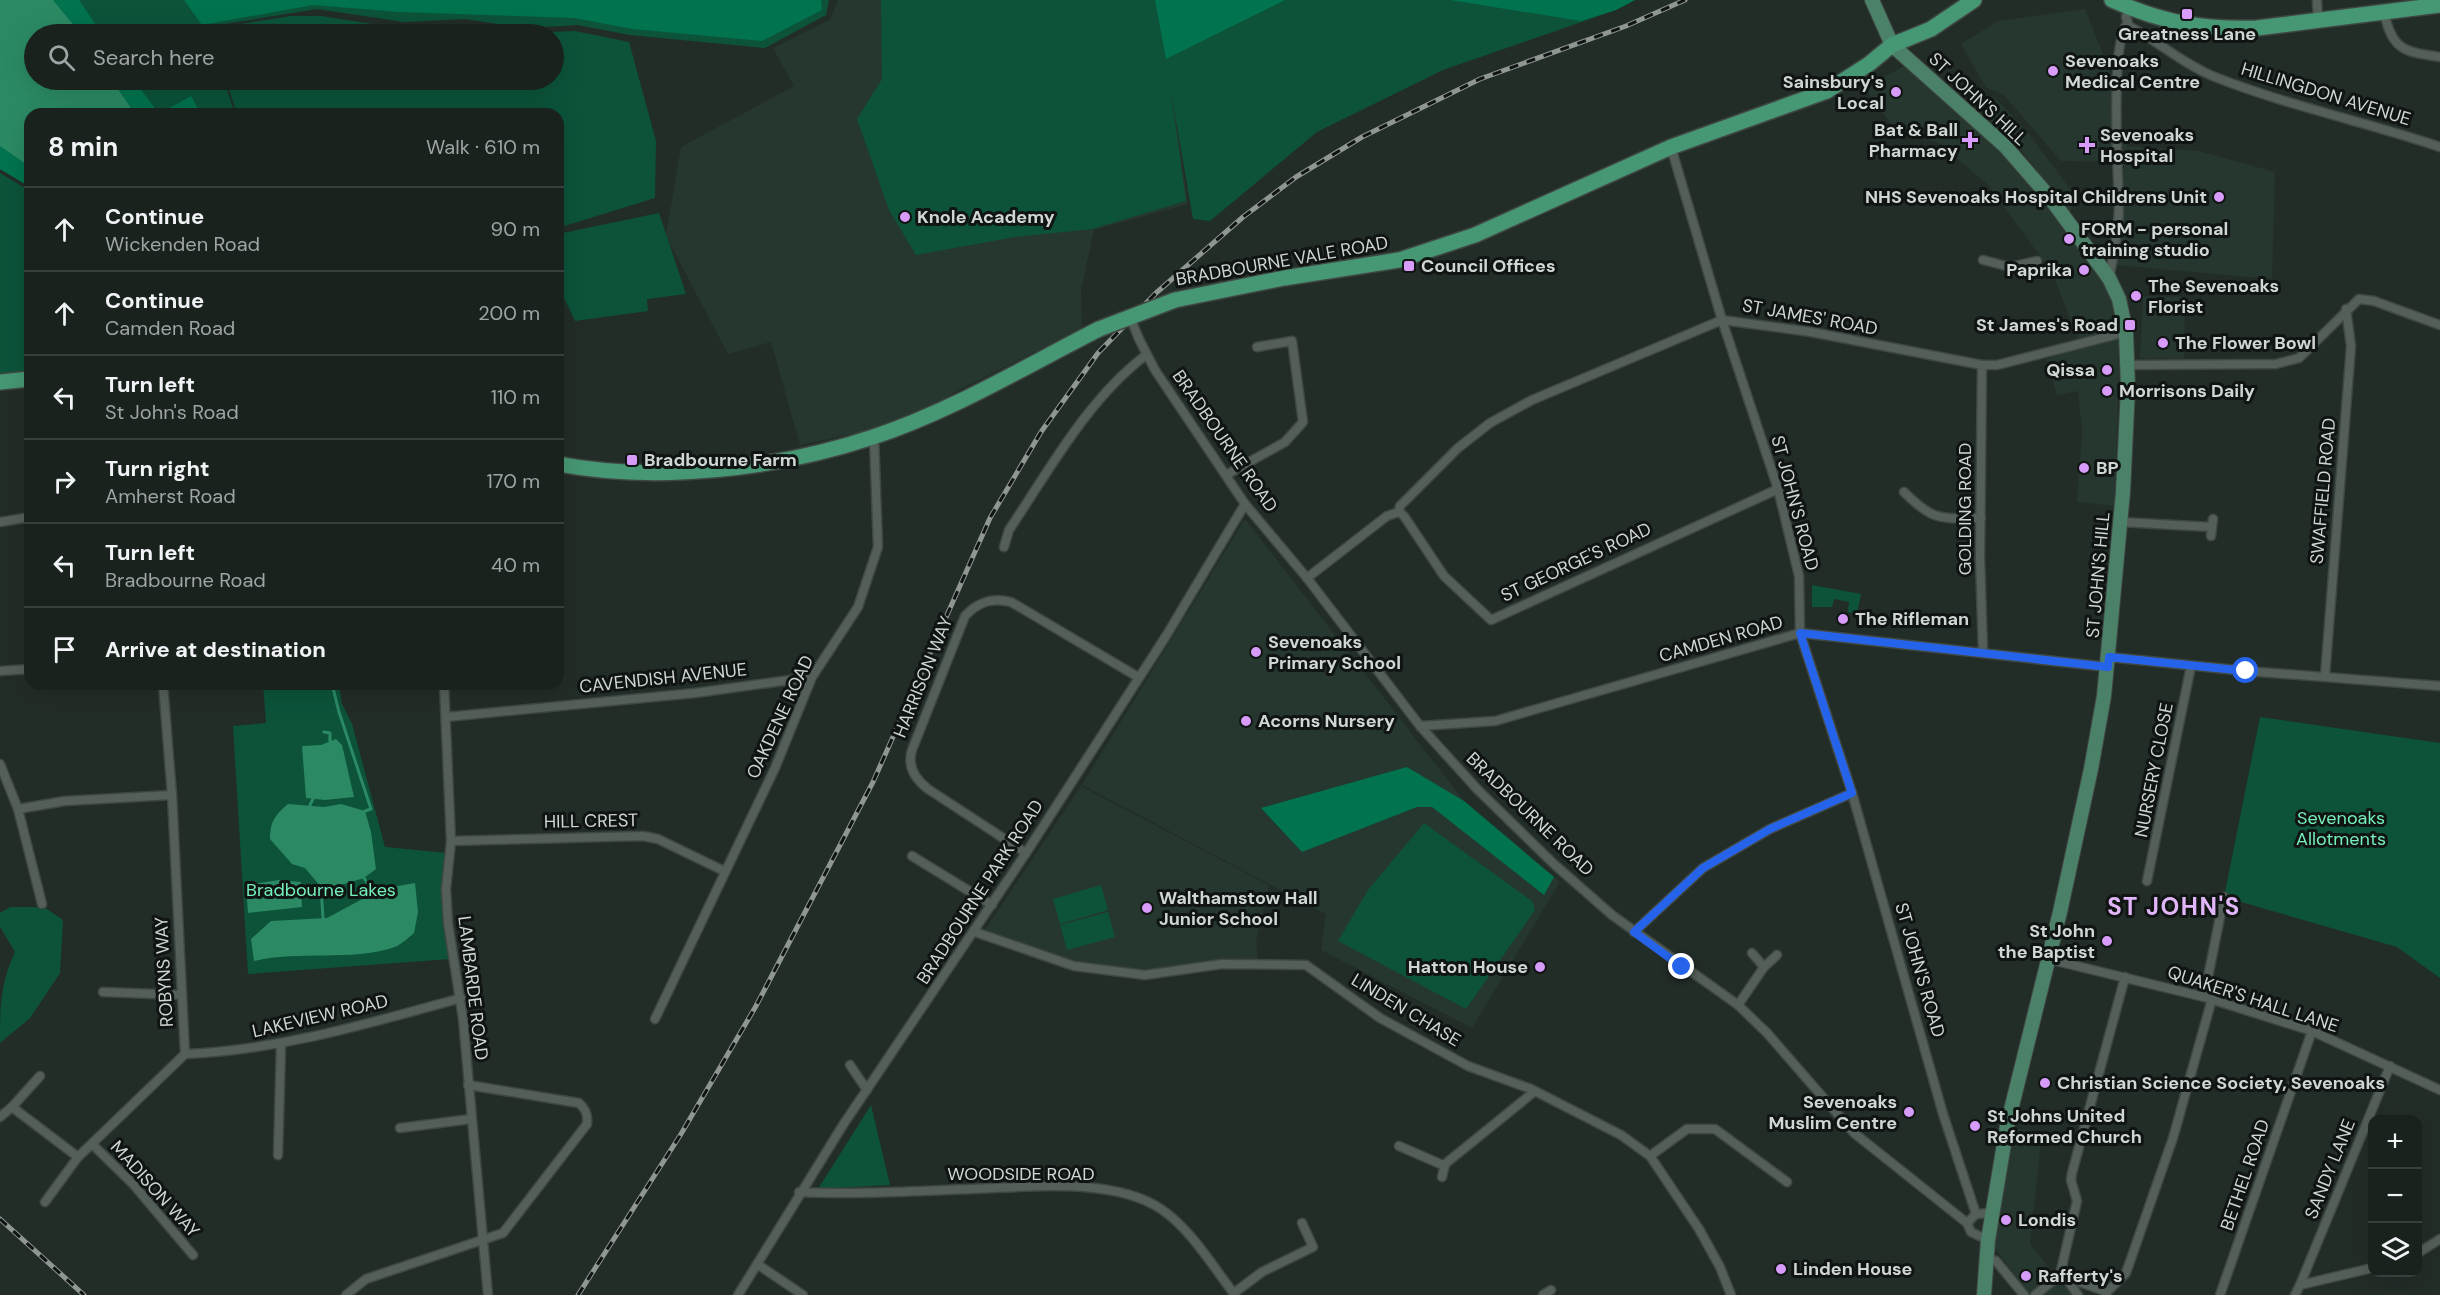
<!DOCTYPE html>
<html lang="en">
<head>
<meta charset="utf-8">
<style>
  body { margin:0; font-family:"DM Sans",sans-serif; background:#232a27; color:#f1f3f6 }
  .controls { position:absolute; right:18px; bottom:18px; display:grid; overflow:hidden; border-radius:12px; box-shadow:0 6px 24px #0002 }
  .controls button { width:54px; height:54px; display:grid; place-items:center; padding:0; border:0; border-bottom:2px solid #383f3c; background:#1a221e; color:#f1f3f6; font:30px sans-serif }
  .stop { position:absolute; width:18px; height:18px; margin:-14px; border:4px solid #2563eb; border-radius:50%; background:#fff }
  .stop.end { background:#2563eb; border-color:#fff; box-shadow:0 2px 6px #0008 }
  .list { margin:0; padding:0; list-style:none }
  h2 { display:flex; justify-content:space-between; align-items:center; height:78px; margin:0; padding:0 24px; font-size:26px }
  h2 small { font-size:20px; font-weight:400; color:#9fa4a4 }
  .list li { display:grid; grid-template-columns:39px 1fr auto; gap:18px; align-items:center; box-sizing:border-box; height:84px; padding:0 24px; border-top:2px solid #383f3c }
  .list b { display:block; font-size:22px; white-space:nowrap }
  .list p { margin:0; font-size:20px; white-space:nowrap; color:#9fa4a4 }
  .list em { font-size:20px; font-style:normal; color:#9fa4a4 }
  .icon { flex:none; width:33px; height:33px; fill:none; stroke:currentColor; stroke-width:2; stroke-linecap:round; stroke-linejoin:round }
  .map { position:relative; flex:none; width:2440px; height:1295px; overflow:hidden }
  .search { position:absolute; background:#1a221e; box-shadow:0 6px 24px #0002; left:24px; top:24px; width:540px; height:66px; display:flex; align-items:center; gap:15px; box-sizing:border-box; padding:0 21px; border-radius:33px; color:#9fa4a4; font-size:22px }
  .panel { position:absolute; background:#1a221e; box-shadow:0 6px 24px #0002; left:24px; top:108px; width:540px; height:582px; border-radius:18px }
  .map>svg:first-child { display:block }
  .built { fill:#26372f }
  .green { fill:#0c533a }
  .forest { fill:#01734f }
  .water { fill:#2b8a64 }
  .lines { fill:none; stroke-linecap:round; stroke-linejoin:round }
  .stream { stroke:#2b8a64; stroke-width:3 }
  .street-casing { stroke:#3f4743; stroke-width:11 }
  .primary-casing { stroke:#3f4743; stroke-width:16 }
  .highway-casing { stroke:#3f4743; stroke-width:18 }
  .street { stroke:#545f59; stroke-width:8 }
  .primary { stroke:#4c8169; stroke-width:14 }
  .highway { stroke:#469774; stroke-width:15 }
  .rail-casing { stroke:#909793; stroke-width:5 }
  .rail { stroke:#101412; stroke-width:3; stroke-dasharray:9; stroke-linecap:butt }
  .street-bridge-casing { stroke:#3f4743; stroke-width:11; stroke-linecap:butt }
  .highway-bridge-casing { stroke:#3f4743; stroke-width:18; stroke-linecap:butt }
  .street-bridge { stroke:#545f59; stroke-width:8 }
  .highway-bridge { stroke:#469774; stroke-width:15 }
  .route { stroke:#2563eb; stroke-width:8 }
  .poi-dot { fill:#d79bf9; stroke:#101412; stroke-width:2 }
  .labels { text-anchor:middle; stroke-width:6; stroke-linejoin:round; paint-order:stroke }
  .poi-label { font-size:18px; font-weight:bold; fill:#d0d6d3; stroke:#101412; text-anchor:start }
  .street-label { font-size:18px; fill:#d0d6d3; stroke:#101412 }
  .park-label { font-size:18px; fill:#76f1bc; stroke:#101412 }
  .district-label { font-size:24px; font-weight:bold; letter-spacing:1.5px; fill:#e0b6f8; stroke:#101412 }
</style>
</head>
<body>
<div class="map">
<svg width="2440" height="1295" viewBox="0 0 2440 1295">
  <rect width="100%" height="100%" fill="#232d28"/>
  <!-- built -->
  <g class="built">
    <path d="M838,0H1159L1188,204L1094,230L1081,290L1082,329L958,390L935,405L866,431L800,445L771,342L728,354L666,236L681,147L794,86L773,48L830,20Z"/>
    <path d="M2085,9L2110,72L2127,146L2199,151L2275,172L2272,279L2115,265L2124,162L2061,161L2003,94L1986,88L1961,44L1998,21Z"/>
    <path d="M1908,64L1962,108L2051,204L2108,287L2120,329L2115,506L2077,502L2082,431L2078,391L2057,395L2046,359L2081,348L2053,274L1989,186L1939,143L1895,129L1864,88Z"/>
    <path d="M1994,97L2029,134L2076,197L2070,213L2014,141L1981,111Z"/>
    <path d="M2143,296L2185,297L2184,359L2140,358Z"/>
    <path d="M1245,519L1464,801L1560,882L1472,1028L1321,950L1326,914L1082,785Z"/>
    <path d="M1081,786L1269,885L1256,941L1258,962L1145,974L1074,962L985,930Z"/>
    <path d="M2013,1128L2042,1133L2030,1244L2071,1295H2030L1992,1244Z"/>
  </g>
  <!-- green -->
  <g class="green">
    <path d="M0,0H829L826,15L765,48L630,35L577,25L526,28L465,19L404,22L317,9L206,27L209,34H34V80H224L235,114H30V187L0,169Z"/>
    <path d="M881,0H1635L1616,10L1443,70L1317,132L1210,221L1193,219L1171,92L1186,201L1092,229L1015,237L916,255L889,210L857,119L882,79Z"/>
    <path d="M291,16H321L385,26L464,24L528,33L575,31L629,42L656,141L655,198L558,228V114H237L226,80H554V34H210L208,29Z"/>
    <path d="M0,173L30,191V373L0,375Z"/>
    <path d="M659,213L686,294L647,299L648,311L575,321L565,300L558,297V234Z"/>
    <path d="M1812,585L1861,594L1857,614L1848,612L1849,602L1834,599L1832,607H1812Z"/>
    <path d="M263,684H339L342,704L352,724L385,847L447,853L450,959L248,974L233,726L266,723Z"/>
    <path d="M2260,717L2440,743V978L2397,947L2224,897Z"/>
    <path d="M1424,823L1532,901L1535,910L1466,1009L1338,941L1368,890Z"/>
    <path d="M1101,885L1108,910L1060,924L1053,899Z"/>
    <path d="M10,907H44L63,920L60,973L30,1018L0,1043C0,1006 0,985 15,952L0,927V913Z"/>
    <path d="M1108,912L1115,937L1067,950L1060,925Z"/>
    <path d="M871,1105L890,1185L818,1189Z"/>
  </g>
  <!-- forest -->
  <g class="forest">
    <path d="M53,0H79L102,34H81Z"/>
    <path d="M184,0H821L822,10L762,41L633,29L574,18L399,12L313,5L202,25Z"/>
    <path d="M1155,0H1285L1166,59Z"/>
    <path d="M1450,0H1635L1616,10L1581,21Z"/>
    <path d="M112,80H134L159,114L191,96L201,114H135Z"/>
    <path d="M0,146L30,167V187L0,169Z"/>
    <path d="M1407,767L1464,801L1554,877L1544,895L1432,807H1417L1302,852L1261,808Z"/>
  </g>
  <!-- water -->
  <g class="water">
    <path d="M0,0H53L81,34H34V80H112L135,114H30V167L0,146Z"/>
    <path d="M336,739L342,745L354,797L325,800L306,798L302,746L321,745Z"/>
    <path d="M288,804L324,807L341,804L365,811L371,832L376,869L364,878L341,885L330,888L321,887L305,868L292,864L270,839C270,822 275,815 288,804Z"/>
    <path d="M279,880L301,882L302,907L248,913L246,885Z"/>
    <path d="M415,883L418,912L414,933C409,937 402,944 395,947C350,962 300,950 254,961L251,939L271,921L327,918L381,889Z"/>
  </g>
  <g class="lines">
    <!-- stream -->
    <g class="stream">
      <path d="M332,684L339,712L371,809L365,811"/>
      <path d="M324,732L330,733V741"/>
      <path d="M310,805L313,799"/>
      <path d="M364,878L374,893"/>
      <path d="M321,887L323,918"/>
    </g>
    <defs>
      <g id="street">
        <path d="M2317,0L2318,20"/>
        <path d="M2129,8L2126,17L2129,26C2159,42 2183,64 2215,77C2289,106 2366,122 2440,147"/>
        <path d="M2384,12C2392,50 2404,52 2440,57"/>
        <path d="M1671,147L1722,320L1778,489L1799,576L1800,633L1852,793L1943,1114L1976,1214"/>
        <path d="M1983,260L2010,267L2037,261"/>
        <path d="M2109,278C2114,254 2119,229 2119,204C2118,173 2110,44 2127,24"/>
        <path d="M1139,339L1155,370L1245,504L1307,578L1420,726L1478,790L1555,865L1612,915L1738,1005L1767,1033L1854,1133L1967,1223"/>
        <path d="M1982,365L1980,557L1983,653"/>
        <path d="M2128,365L2276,364L2299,358L2359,299L2374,301L2440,325"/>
        <path d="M1226,475L1285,442L1303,422L1292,341L1257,347"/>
        <path d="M1904,492C1934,522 1940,518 1981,518"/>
        <path d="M1399,512L1400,506L1458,448L1490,423L1532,400L1722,320L1811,332L1982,365H1997L2126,332"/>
        <path d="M0,522L30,517"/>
        <path d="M2121,522L2211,527"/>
        <path d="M2211,536L2213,519"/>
        <path d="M1004,547L1009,530C1050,469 1087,400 1146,355"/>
        <path d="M1307,578L1387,516L1399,512L1404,516L1444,576L1491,620L1778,489"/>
        <path d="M2109,657L2246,671L2440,686"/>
        <path d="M0,671L30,669"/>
        <path d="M2325,676L2351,346L2346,309"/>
        <path d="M444,684L451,841L446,889L448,923L463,1019L488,1295"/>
        <path d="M446,717L695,693L812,677"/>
        <path d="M1420,726L1495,721L1800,633L2108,667"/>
        <path d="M0,764L18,809L42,904"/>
        <path d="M18,809L65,801L172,795"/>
        <path d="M451,841L643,836L658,839L724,871"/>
        <path d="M1026,853L928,789C915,779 907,766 912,750L965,616C978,602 992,597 1011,602L1138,677"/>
        <path d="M912,856L992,905"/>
        <path d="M2147,881L2191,666"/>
        <path d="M975,932L1074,966L1145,975L1222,964L1306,965L1380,1018L1468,1066L1531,1089L1621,1135L1650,1156L1699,1229L1720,1267L1731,1295"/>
        <path d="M1634,932L1703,868L1770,829L1852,793"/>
        <path d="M1752,953L1764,967"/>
        <path d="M2048,959L2204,997L2312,1031L2440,1090"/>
        <path d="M103,992L182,995"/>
        <path d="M2204,997L2224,897"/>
        <path d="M1738,1005L1764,967L1777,955"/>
        <path d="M655,1019L775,768L812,677L858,607L878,547L874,437"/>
        <path d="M185,1054C280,1050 370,1023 461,998"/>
        <path d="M850,1065L867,1090"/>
        <path d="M40,1076L12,1107L78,1157"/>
        <path d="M0,1117L12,1107"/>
        <path d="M400,1128L471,1119"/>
        <path d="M92,1144L133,1184L193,1255"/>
        <path d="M1399,1146L1445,1166"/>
        <path d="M278,1155L281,1045"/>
        <path d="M1650,1156L1687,1129H1715L1787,1182"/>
        <path d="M1442,1177L1445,1164L1535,1091"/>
        <path d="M799,1192C857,1195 915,1191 973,1189C1028,1187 1113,1177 1161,1209C1191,1229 1213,1267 1235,1295"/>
        <path d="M45,1202L78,1157L185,1054L172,795L163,684"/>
        <path d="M1988,1240L1971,1232L1967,1223L1976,1214L1992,1213"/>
        <path d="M2418,1253L2440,1239"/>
        <path d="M1987,1258L1996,1261L2024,1295"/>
        <path d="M757,1264L803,1295"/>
        <path d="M2060,1275L2077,1201L2071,1180L2072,1173L2125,977"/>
        <path d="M2067,1280L2078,1295"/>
        <path d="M2300,1285L2390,1066"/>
        <path d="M1234,1293L1262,1272L1313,1247L1302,1223"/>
        <path d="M346,1295L366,1279L503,1233L587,1124C588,1115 586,1109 579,1103L468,1085"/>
        <path d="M738,1295L843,1125L1026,853L1166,636L1245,504"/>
        <path d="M1543,1295L1551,1290"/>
        <path d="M2035,1295L2060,1275L2107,1292L2126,1273L2173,1138L2212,999"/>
        <path d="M2220,1295L2312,1031"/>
        <path d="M2295,1295L2300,1285L2372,1268"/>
      </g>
      <path id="primary" d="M1872,0L1892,45L2005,146L2051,199L2109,278L2119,299L2126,332L2128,388L2123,492L2104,696L2091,769L2060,912L2007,1126L1988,1240L1984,1295"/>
      <g id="highway">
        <path d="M2112,0C2161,22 2202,30 2257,28L2440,5"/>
        <path d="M1175,300L1284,278L1399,260L1475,235L1671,147L1827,91L1869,64L1892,45L1931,29L1974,0"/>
        <path d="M0,382L30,379"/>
        <path d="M558,464C658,483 777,469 873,437C952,411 1026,366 1099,329"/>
      </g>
    </defs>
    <!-- street casing -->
    <use href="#street" class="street-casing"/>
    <!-- primary casing -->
    <use href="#primary" class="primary-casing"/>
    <!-- highway casing -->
    <use href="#highway" class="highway-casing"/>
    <!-- street -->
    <use href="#street" class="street"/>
    <!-- primary -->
    <use href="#primary" class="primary"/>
    <!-- highway -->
    <use href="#highway" class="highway"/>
    <defs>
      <g id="rail">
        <path d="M0,1219L84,1295"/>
        <path d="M578,1295L681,1134L756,1006L873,782L990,518L1041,432L1098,353L1156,293L1243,217L1296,177L1362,137L1480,79L1626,26L1685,0"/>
      </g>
    </defs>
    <!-- rail casing -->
    <use href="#rail" class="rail-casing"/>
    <!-- rail -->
    <use href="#rail" class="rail"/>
    <defs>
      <path id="street-bridge" d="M1130,317L1139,339"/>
      <path id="highway-bridge" d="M1099,329L1175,300"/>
    </defs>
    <!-- street-bridge casing -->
    <use href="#street-bridge" class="street-bridge-casing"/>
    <!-- highway-bridge casing -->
    <use href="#highway-bridge" class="highway-bridge-casing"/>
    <!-- street-bridge -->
    <use href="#street-bridge" class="street-bridge"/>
    <!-- highway-bridge -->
    <use href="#highway-bridge" class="highway-bridge"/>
  </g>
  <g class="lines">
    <!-- route -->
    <path class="route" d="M1682,967L1634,932L1703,868L1770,829L1852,793L1800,633L2108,667L2109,657L2246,671"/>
  </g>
  <!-- markers -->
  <g class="poi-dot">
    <rect x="2181" y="8" width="12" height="12" rx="3"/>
    <circle cx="2053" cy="71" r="6"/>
    <circle cx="1896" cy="92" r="6"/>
    <path d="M1967 131h6v6h6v6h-6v6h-6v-6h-6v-6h6z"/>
    <path d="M2084 136h6v6h6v6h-6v6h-6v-6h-6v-6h6z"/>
    <circle cx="2219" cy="197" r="6"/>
    <circle cx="905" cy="217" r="6"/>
    <circle cx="2069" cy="239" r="6"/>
    <rect x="1403" y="260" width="12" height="12" rx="3"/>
    <circle cx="2084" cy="270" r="6"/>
    <circle cx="2136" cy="296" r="6"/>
    <rect x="2124" y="319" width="12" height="12" rx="3"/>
    <circle cx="2163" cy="343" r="6"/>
    <circle cx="2107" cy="370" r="6"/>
    <circle cx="2107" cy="391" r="6"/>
    <rect x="626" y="454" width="12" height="12" rx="3"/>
    <circle cx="2084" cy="468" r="6"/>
    <circle cx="1843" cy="619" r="6"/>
    <circle cx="1256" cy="652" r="6"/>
    <circle cx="1246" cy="721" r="6"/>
    <circle cx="1147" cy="908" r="6"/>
    <circle cx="2107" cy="941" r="6"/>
    <circle cx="1540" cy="967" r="6"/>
    <circle cx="2045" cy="1083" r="6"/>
    <circle cx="1909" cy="1112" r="6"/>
    <circle cx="1975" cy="1126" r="6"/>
    <circle cx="2006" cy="1220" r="6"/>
    <circle cx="1781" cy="1269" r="6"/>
    <circle cx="2026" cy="1276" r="6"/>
  </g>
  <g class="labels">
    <!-- poi labels -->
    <g class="poi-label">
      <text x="2187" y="40" text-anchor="middle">Greatness Lane</text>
      <text x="2065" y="67">Sevenoaks<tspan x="2065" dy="21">Medical Centre</tspan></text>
      <text x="1884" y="88" text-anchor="end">Sainsbury's<tspan x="1884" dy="21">Local</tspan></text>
      <text x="1958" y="136" text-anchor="end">Bat &amp; Ball<tspan x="1958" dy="21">Pharmacy</tspan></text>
      <text x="2100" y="141">Sevenoaks<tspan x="2100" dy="21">Hospital</tspan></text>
      <text x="2207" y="203" text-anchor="end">NHS Sevenoaks Hospital Childrens Unit</text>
      <text x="917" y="223">Knole Academy</text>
      <text x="2081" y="235">FORM - personal<tspan x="2081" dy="21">training studio</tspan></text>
      <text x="1421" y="272">Council Offices</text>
      <text x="2072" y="276" text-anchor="end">Paprika</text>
      <text x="2148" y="292">The Sevenoaks<tspan x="2148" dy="21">Florist</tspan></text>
      <text x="2118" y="331" text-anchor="end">St James's Road</text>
      <text x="2175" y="349">The Flower Bowl</text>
      <text x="2095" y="376" text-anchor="end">Qissa</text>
      <text x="2119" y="397">Morrisons Daily</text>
      <text x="644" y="466">Bradbourne Farm</text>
      <text x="2096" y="474">BP</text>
      <text x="1855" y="625">The Rifleman</text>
      <text x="1268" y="648">Sevenoaks<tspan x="1268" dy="21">Primary School</tspan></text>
      <text x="1258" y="727">Acorns Nursery</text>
      <text x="1159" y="904">Walthamstow Hall<tspan x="1159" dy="21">Junior School</tspan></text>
      <text x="2095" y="937" text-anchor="end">St John<tspan x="2095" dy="21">the Baptist</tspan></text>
      <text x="1528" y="973" text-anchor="end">Hatton House</text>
      <text x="2057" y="1089">Christian Science Society, Sevenoaks</text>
      <text x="1897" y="1108" text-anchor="end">Sevenoaks<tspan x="1897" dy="21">Muslim Centre</tspan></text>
      <text x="1987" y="1122">St Johns United<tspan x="1987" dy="21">Reformed Church</tspan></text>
      <text x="2018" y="1226">Londis</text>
      <text x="1793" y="1275">Linden House</text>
      <text x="2038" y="1282">Rafferty's</text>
    </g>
    <!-- street labels -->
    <g class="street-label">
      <text transform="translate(2326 94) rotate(17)" y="6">HILLINGDON AVENUE</text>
      <text transform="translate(1978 99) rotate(43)" y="6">ST JOHN'S HILL</text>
      <text transform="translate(1282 261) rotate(-10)" y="6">BRADBOURNE VALE ROAD</text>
      <text transform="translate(1810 317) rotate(10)" y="6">ST JAMES' ROAD</text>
      <text transform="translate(1225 441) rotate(55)" y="6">BRADBOURNE ROAD</text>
      <text transform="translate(2323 491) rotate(-85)" y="6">SWAFFIELD ROAD</text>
      <text transform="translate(1795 503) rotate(75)" y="6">ST JOHN'S ROAD</text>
      <text transform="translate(1965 509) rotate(-90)" y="6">GOLDING ROAD</text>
      <text transform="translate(1576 562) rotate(-25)" y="6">ST GEORGE'S ROAD</text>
      <text transform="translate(2098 575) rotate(-85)" y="6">ST JOHN'S HILL</text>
      <text transform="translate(1721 639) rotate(-16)" y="6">CAMDEN ROAD</text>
      <text transform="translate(923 677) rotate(-68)" y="6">HARRISON WAY</text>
      <text transform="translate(663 678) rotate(-6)" y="6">CAVENDISH AVENUE</text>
      <text transform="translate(780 717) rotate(-65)" y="6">OAKDENE ROAD</text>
      <text transform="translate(2154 770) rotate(-79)" y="6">NURSERY CLOSE</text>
      <text transform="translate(1530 814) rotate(44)" y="6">BRADBOURNE ROAD</text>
      <text transform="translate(591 821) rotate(-1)" y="6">HILL CREST</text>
      <text transform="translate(980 892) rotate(-57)" y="6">BRADBOURNE PARK ROAD</text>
      <text transform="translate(1920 970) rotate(74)" y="6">ST JOHN'S ROAD</text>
      <text transform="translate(164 972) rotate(-93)" y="6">ROBYNS WAY</text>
      <text transform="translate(473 988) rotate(83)" y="6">LAMBARDE ROAD</text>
      <text transform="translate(2253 999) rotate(18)" y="6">QUAKER'S HALL LANE</text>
      <text transform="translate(1406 1010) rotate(31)" y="6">LINDEN CHASE</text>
      <text transform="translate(320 1016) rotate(-13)" y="6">LAKEVIEW ROAD</text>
      <text transform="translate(2330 1169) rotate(-68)" y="6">SANDY LANE</text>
      <text x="1021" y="1180">WOODSIDE ROAD</text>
      <text transform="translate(2245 1175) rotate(-71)" y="6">BETHEL ROAD</text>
      <text transform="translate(155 1189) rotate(48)" y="6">MADISON WAY</text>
    </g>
    <!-- park labels -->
    <g class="park-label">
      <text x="2341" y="824">Sevenoaks<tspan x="2341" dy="21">Allotments</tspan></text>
      <text x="321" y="896">Bradbourne Lakes</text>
    </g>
    <!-- district labels -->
    <g class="district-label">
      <text x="2174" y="915">ST JOHN'S</text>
    </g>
  </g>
</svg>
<div class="controls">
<button>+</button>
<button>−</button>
<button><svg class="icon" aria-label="layers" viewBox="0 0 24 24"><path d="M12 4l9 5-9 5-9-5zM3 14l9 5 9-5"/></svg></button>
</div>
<div class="stop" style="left:2246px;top:671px"></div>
<div class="stop end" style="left:1682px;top:967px"></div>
<div class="search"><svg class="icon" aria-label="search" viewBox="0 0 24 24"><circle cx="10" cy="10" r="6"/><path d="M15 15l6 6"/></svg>Search here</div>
<section class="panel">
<h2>8 min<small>Walk · 610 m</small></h2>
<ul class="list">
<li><svg class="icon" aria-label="ahead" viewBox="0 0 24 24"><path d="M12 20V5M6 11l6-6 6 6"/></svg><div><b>Continue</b><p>Wickenden Road</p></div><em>90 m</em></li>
<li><svg class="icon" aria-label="ahead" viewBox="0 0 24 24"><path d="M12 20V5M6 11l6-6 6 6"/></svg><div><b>Continue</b><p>Camden Road</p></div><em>200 m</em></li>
<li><svg class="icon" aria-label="left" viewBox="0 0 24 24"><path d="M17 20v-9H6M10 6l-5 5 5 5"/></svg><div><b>Turn left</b><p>St John's Road</p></div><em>110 m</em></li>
<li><svg class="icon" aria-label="right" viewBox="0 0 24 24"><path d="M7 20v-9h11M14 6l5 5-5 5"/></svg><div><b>Turn right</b><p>Amherst Road</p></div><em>170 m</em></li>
<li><svg class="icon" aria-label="left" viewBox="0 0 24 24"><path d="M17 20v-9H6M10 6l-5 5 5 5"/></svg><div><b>Turn left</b><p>Bradbourne Road</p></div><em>40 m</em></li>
<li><svg class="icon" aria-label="arrive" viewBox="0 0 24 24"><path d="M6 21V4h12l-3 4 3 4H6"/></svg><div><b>Arrive at destination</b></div></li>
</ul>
</section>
</div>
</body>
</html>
